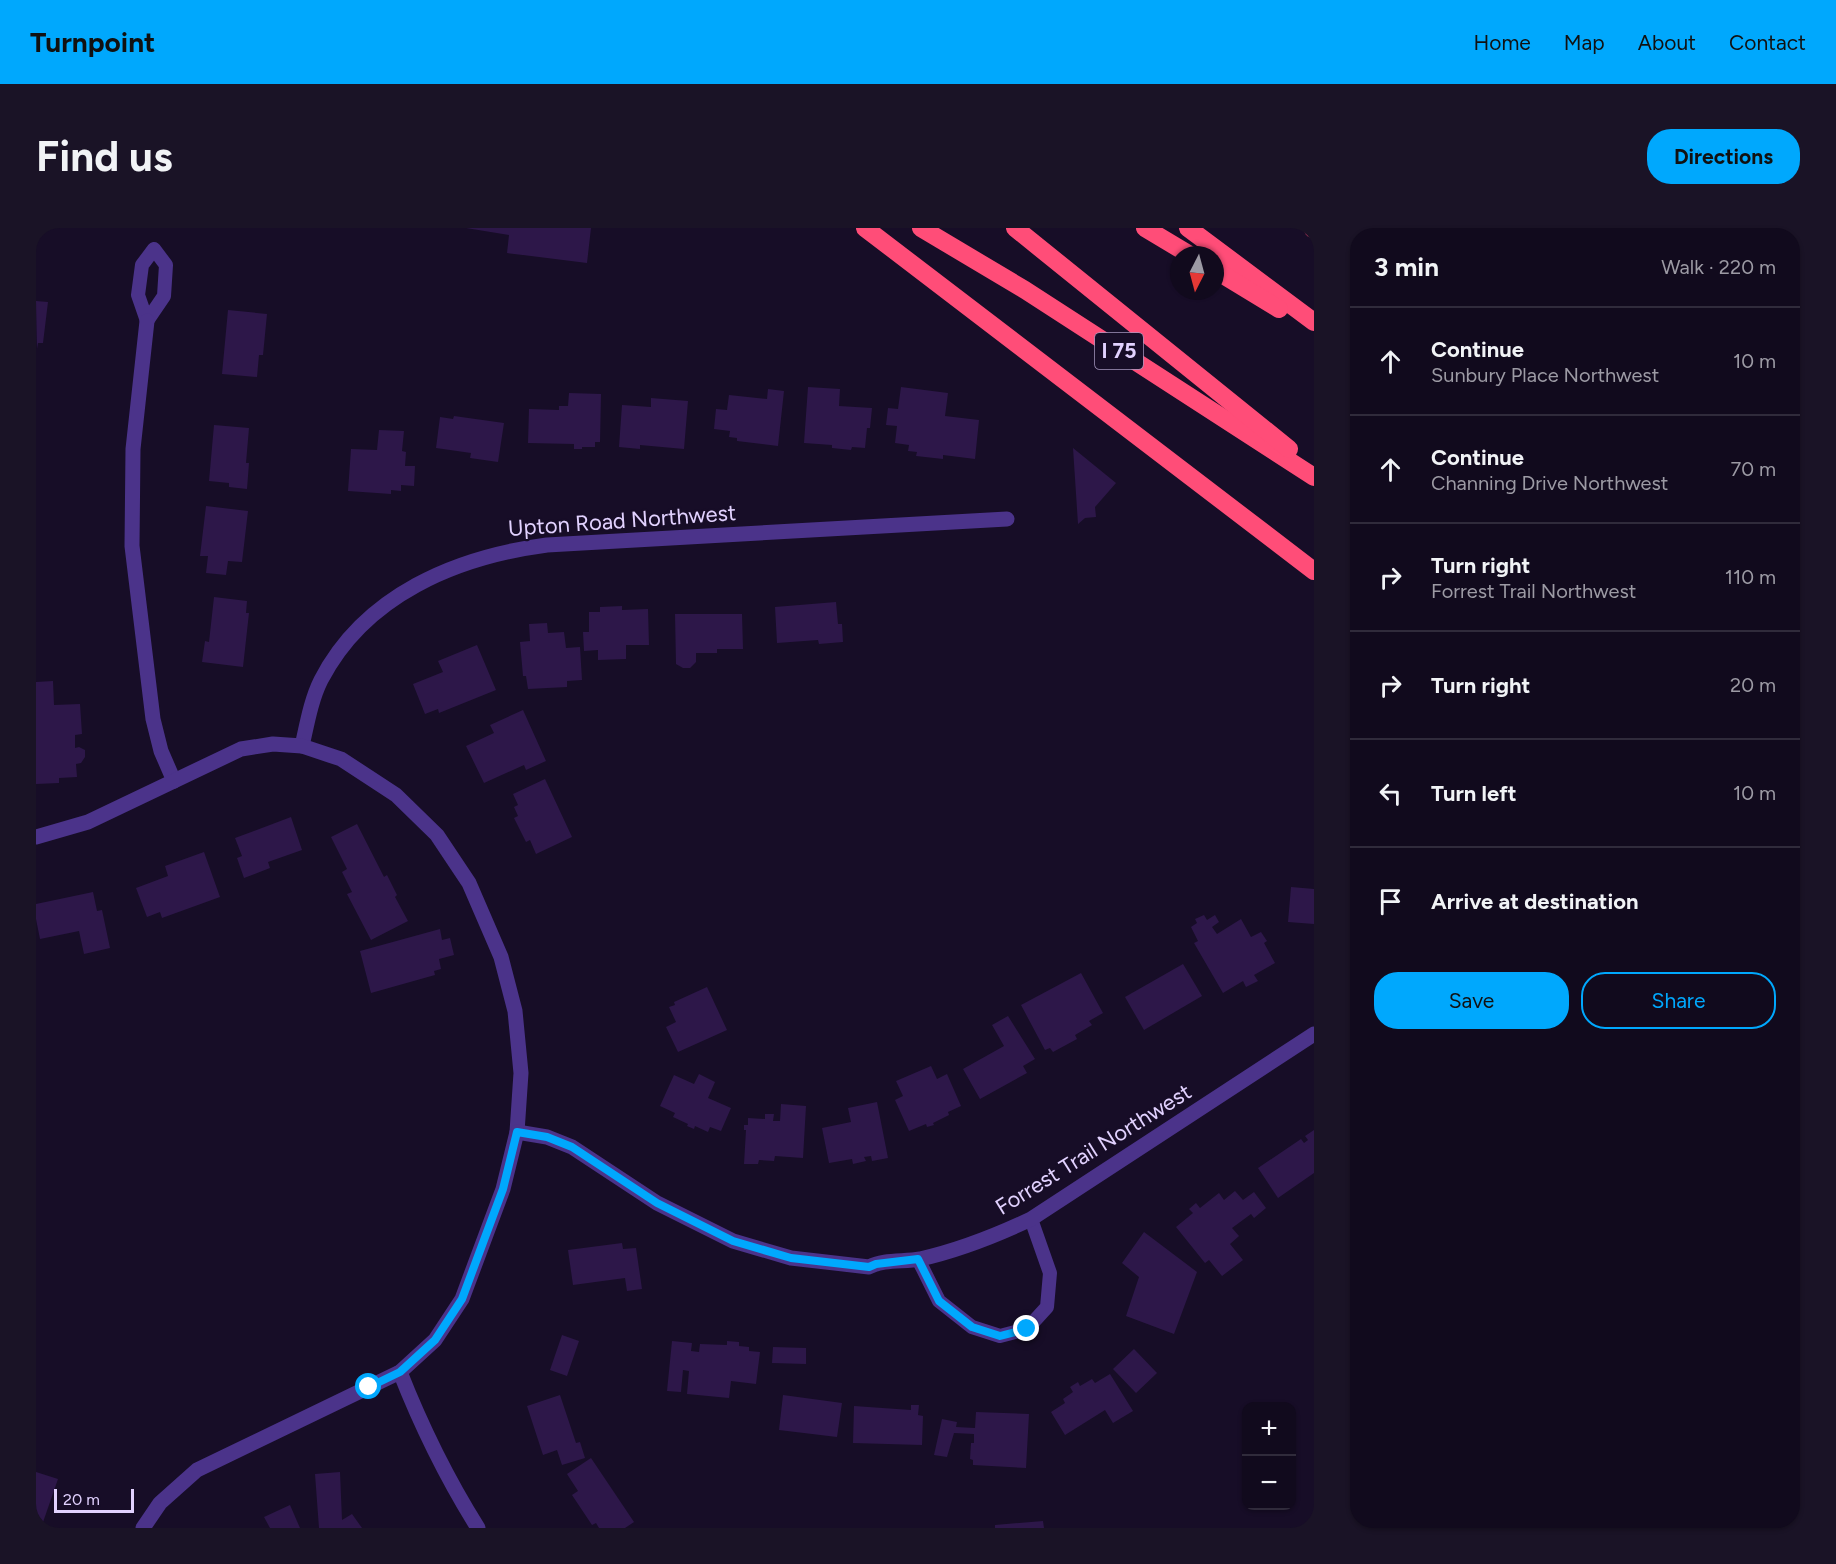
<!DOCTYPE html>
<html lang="en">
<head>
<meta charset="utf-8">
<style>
  body { margin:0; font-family:Figtree,sans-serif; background:#1a1326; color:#f1f3f6 }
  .controls { position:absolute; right:18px; bottom:18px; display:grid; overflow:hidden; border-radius:12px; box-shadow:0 2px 4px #0004 }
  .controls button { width:54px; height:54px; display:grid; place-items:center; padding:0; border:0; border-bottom:2px solid #302b3b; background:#110a1d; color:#f1f3f6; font:30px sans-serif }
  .compass { position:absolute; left:1134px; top:18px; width:54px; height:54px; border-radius:50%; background:#110a1d; box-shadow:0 2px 4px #0004; rotate:186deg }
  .scale { position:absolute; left:18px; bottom:15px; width:80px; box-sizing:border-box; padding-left:6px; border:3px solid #e2d2ff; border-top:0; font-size:16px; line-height:21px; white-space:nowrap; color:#e2d2ff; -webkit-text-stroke:4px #170d27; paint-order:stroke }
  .stop { position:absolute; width:18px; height:18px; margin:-14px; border:4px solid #00a8fd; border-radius:50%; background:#fff }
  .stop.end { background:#00a8fd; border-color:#fff; box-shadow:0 2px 6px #0008 }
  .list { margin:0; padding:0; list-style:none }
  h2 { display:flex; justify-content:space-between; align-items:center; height:78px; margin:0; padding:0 24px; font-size:26px }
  h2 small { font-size:20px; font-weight:400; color:#9c9aa4 }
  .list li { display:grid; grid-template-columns:39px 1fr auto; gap:18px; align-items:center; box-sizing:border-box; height:108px; padding:0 24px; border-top:2px solid #302b3b }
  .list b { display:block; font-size:22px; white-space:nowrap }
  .list p { margin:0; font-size:20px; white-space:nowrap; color:#9c9aa4 }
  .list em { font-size:20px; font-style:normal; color:#9c9aa4 }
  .actions { display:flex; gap:12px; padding:18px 24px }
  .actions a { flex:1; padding:14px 0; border:2px solid #00a8fd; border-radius:24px; text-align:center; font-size:21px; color:#00a8fd }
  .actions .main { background:#00a8fd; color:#111 }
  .icon { flex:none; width:33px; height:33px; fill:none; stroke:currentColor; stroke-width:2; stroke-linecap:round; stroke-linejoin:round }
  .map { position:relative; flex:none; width:1278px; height:1300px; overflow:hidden; border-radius:24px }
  header { display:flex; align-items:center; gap:36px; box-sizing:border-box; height:84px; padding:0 30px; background:#00a8fd; color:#111 }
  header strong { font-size:28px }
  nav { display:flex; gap:33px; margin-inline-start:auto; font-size:21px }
  .intro { display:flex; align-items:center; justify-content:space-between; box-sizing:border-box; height:144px; padding:0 36px }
  h1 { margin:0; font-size:42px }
  .button { padding:15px 27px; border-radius:24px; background:#00a8fd; color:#111; font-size:21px; font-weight:700 }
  main { display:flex; gap:36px; padding:0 36px }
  aside { flex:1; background:#110a1d; border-radius:24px; box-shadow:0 2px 4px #0004 }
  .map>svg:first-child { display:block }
  .building { fill:#2d1749 }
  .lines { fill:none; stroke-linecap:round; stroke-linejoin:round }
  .service { stroke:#4b338a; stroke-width:14 }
  .minor { stroke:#4b338a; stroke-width:15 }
  .motorway { stroke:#ff4d78; stroke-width:18 }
  .route { stroke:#00a8fd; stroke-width:8 }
  .labels { text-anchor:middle; stroke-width:4.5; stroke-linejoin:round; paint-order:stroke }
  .shield { fill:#170d27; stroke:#a597be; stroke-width:1.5 }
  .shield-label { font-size:21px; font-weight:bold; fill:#e2d2ff }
  .street-label { font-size:22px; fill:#e2d2ff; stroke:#170d27 }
</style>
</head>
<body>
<header>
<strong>Turnpoint</strong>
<nav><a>Home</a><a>Map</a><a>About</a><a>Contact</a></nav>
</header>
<div class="intro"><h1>Find us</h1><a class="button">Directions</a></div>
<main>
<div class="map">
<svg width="1278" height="1300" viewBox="0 0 1278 1300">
  <rect width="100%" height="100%" fill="#170d27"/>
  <!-- building -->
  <g class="building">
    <path d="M430,0H555L551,35L471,25L473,7Z"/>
    <path d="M0,73L12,74L7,115H2L1,121Z"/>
    <path d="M192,82L231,86L227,127H223L221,149L186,146Z"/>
    <path d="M772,159L804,161L803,178L836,180L834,200H831L829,220L816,219L815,222L796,220V217L768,215Z"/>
    <path d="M865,159L912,165L909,188L943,192L939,231L907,227V231L880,228L881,224L872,223L873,217L859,215L861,198L850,197L852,180L862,181Z"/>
    <path d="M732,161L748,163L742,218L701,213V210L693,209L694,203L678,201L680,181L691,182L693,167L731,171Z"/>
    <path d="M533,165L565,166L564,214H559V219H546V221H538V216L492,215L493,181L523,182V178H532Z"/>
    <path d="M615,170L652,173L648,221L604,217V221L583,219L586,177L615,179Z"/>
    <path d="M418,188L468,195L462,234L434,230L435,225L400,220L404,189L417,191Z"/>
    <path d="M178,197L213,200L210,235H213L211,261L193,259V255L173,253Z"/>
    <path d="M343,202L368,203L366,223L370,224L369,238H379L378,258L365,257V263L355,262V266L312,263L315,221L341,222Z"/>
    <path d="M1037,220L1080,255L1059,279L1060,289L1049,290L1042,296Z"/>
    <path d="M170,278L212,283L206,334L192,333L190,347L170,345L172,328H164Z"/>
    <path d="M178,369L211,373L210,385H213L207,439L166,434L169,413L173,414Z"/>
    <path d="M800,374L802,396H806L807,414L783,416L782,412L741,415L739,379Z"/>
    <path d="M586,378V382L612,381L613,417H590V431L562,432V422L548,423L547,404H553V384H564V379Z"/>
    <path d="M639,386H706L707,421H681V425H660V434L654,440H647L640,436Z"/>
    <path d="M511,395L512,405L528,404L530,420L544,419L546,452L531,453V459L492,461L490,448H487L484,414L494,413L493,396Z"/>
    <path d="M441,417L460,462L403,485L402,481L389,486L377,456L407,444L402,433Z"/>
    <path d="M17,453L18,477L44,476L46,506L39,507V520L43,519L49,522V529L45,535L40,536L41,549L23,550V555L0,556V454Z"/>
    <path d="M487,482L510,533L490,542L488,537L448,555L430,518L458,505L454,497Z"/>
    <path d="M509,551L536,609L500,626L494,612L490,614L478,590L482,588L478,579L482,577L477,566Z"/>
    <path d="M255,589L266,622L232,634L234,640L208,650L201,630L206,628L199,610Z"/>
    <path d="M321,596L348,649L351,647L361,667L359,669L372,693L335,712L311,666L316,664L306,644L311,641L295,609Z"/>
    <path d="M168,624L184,669L126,690L124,684L111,689L100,660L132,648L129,638Z"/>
    <path d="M1255,659L1278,661V696L1252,694Z"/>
    <path d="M57,664L61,683L66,682L74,720L48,726L43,703L4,711L0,691V676Z"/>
    <path d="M1168,687L1171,692L1179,687L1183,694L1176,699L1181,706L1205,691L1215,709L1225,704L1231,713L1228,715L1239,735L1218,747L1222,753L1210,759L1207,753L1187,765L1158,715L1162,713L1155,699L1161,695L1159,691Z"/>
    <path d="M404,701L406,712L414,710L418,727L403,731L405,741L398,743L399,747L335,765L324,723Z"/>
    <path d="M1147,736L1166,768L1108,802L1089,769Z"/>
    <path d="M1045,745L1067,785L1053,793L1056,797L1039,807L1041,811L1017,824L1014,820L1009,822L985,777Z"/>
    <path d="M671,759L691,802L642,824L630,799L640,794L633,779L639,777L638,774Z"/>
    <path d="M972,788L999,831L987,838L991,845L944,871L927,841L968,818L956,797Z"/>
    <path d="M895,838L901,851L911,846L925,878L912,884L913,887L897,895L898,897L891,899L890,896L873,903L859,872L867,868L860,853Z"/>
    <path d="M663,846L679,854L672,870L695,880L685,903L674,899L672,904L659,898L658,901L651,898L652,896L637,889L639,885L624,878L638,847L658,856Z"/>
    <path d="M841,874L852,930L836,933L835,928L828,929L830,933L817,936L816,931L793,935L786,900L815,894L812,880Z"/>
    <path d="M745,876L770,878L767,930L739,928L738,933L723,932L722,936H708L710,902H708V897H712V890L729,891V886H738L737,893H744Z"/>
    <path d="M1278,902V945L1242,970L1222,940L1265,911L1268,915L1272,912L1269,908Z"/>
    <path d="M1199,963L1207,972L1218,964L1230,980L1218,990L1215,986L1196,1000L1203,1008L1194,1016L1207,1032L1186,1048L1173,1032L1169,1035L1140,999L1157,985L1153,981L1160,975L1164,980L1183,965L1188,972Z"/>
    <path d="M1108,1004L1161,1044L1138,1106L1090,1088L1103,1049L1086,1035Z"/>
    <path d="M586,1015L587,1021L600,1020L606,1061L591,1063L589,1050L537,1057L532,1022Z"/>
    <path d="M526,1107L543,1113L531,1148L514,1142Z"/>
    <path d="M636,1113L656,1115L655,1123L663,1124L664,1116L691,1117V1113L703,1114V1118L713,1119V1123L724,1124L720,1156L695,1153L693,1170L651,1166L653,1143L647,1142L645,1164L631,1163Z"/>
    <path d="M737,1119L770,1120V1136L736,1135Z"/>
    <path d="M1098,1121L1121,1145L1100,1165L1077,1141Z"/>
    <path d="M1074,1146L1097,1183L1077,1195L1069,1182L1029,1207L1015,1184L1029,1175L1027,1171L1037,1164L1034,1159L1042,1154L1044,1158L1056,1151L1059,1155Z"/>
    <path d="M524,1167L540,1215L544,1214L549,1230L526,1237L521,1222L507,1227L491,1178Z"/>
    <path d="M747,1167L806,1175L801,1209L743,1202Z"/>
    <path d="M875,1177H883L882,1187L887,1188L886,1217L817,1215L818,1178L875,1182Z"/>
    <path d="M940,1184L993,1186L990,1240L937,1237V1232L934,1231L935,1215H938V1206L918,1205L911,1229L898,1227L906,1191L921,1194L920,1199L939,1200Z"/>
    <path d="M555,1230L598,1294L589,1300H563L560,1295L556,1297L536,1267L542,1263L531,1246Z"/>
    <path d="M0,1244L22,1251L5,1300H0Z"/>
    <path d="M304,1244L306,1292L316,1286L326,1300H283L279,1246Z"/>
    <path d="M254,1277L264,1300H234L228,1289Z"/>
    <path d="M1007,1293L1008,1300H959V1297Z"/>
  </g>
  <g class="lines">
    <!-- service -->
    <g class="service">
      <path d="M118,21L130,37L128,68L111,93L102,67L106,37Z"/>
      <path d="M882,1031L903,1073L936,1099L964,1108L991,1101L1011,1079L1014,1045L995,991"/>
    </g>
    <!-- minor -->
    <g class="minor">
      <path d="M111,93L97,221L96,318L117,491L125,523L138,553"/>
      <path d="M266,518C271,496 275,472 285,452C329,367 420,329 511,317L971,291"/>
      <path d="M0,609L52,594L205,521L237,516L266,518L305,531L360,567L401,607L433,655L465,729L479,783L485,845L481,904L467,961L426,1071L399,1112L364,1144L161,1242L124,1275L107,1300"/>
      <path d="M481,904L511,909L536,919L621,975L697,1013L755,1030L833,1039C848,1031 867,1034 884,1031C924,1022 959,1008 995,991L1278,806"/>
      <path d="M364,1144C386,1200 410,1249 442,1300"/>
    </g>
    <!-- motorway -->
    <g class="motorway">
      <path d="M829,0L1278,343"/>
      <path d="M885,0L989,62L1278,249"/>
      <path d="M979,0L1253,221"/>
      <path d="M1109,0L1154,27"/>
      <path d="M1152,0L1278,94"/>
      <path d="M1276,0L1278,2"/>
      <path d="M1179,42L1243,81"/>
    </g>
  </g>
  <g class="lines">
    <!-- route -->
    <path class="route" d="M333,1159L364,1144L399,1112L426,1071L467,961L481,904L511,909L536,919L621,975L697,1013L755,1030L833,1039L840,1036L882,1031L903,1073L936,1099L964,1108L991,1101"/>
  </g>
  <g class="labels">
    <!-- shield labels -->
    <rect class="shield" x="1059" y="105" width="48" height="36" rx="4.5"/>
    <g class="shield-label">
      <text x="1083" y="130">I 75</text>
    </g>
    <!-- street labels -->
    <g class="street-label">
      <text transform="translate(586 292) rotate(-4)" y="8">Upton Road Northwest</text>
      <text transform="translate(1057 921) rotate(-32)" y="8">Forrest Trail Northwest</text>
    </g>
  </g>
</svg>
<div class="controls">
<button>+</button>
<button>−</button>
</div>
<svg class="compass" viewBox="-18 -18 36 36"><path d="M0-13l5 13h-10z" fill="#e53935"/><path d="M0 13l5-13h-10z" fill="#9c9aa4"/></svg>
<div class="scale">20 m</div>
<div class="stop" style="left:333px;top:1159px"></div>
<div class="stop end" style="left:991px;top:1101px"></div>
</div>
<aside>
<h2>3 min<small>Walk · 220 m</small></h2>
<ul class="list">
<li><svg class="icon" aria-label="ahead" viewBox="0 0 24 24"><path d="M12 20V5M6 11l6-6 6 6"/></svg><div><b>Continue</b><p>Sunbury Place Northwest</p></div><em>10 m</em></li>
<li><svg class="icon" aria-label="ahead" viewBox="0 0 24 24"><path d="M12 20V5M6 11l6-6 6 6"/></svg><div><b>Continue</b><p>Channing Drive Northwest</p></div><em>70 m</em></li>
<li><svg class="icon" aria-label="right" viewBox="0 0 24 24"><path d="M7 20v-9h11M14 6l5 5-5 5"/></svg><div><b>Turn right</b><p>Forrest Trail Northwest</p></div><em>110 m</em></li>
<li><svg class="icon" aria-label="right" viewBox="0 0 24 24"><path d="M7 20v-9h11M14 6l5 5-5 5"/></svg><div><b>Turn right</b></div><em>20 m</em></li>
<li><svg class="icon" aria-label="left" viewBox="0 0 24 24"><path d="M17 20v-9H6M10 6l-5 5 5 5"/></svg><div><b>Turn left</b></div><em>10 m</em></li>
<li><svg class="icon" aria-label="arrive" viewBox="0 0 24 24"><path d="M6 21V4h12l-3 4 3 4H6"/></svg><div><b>Arrive at destination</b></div></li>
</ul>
<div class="actions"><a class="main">Save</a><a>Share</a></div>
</aside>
</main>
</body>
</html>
